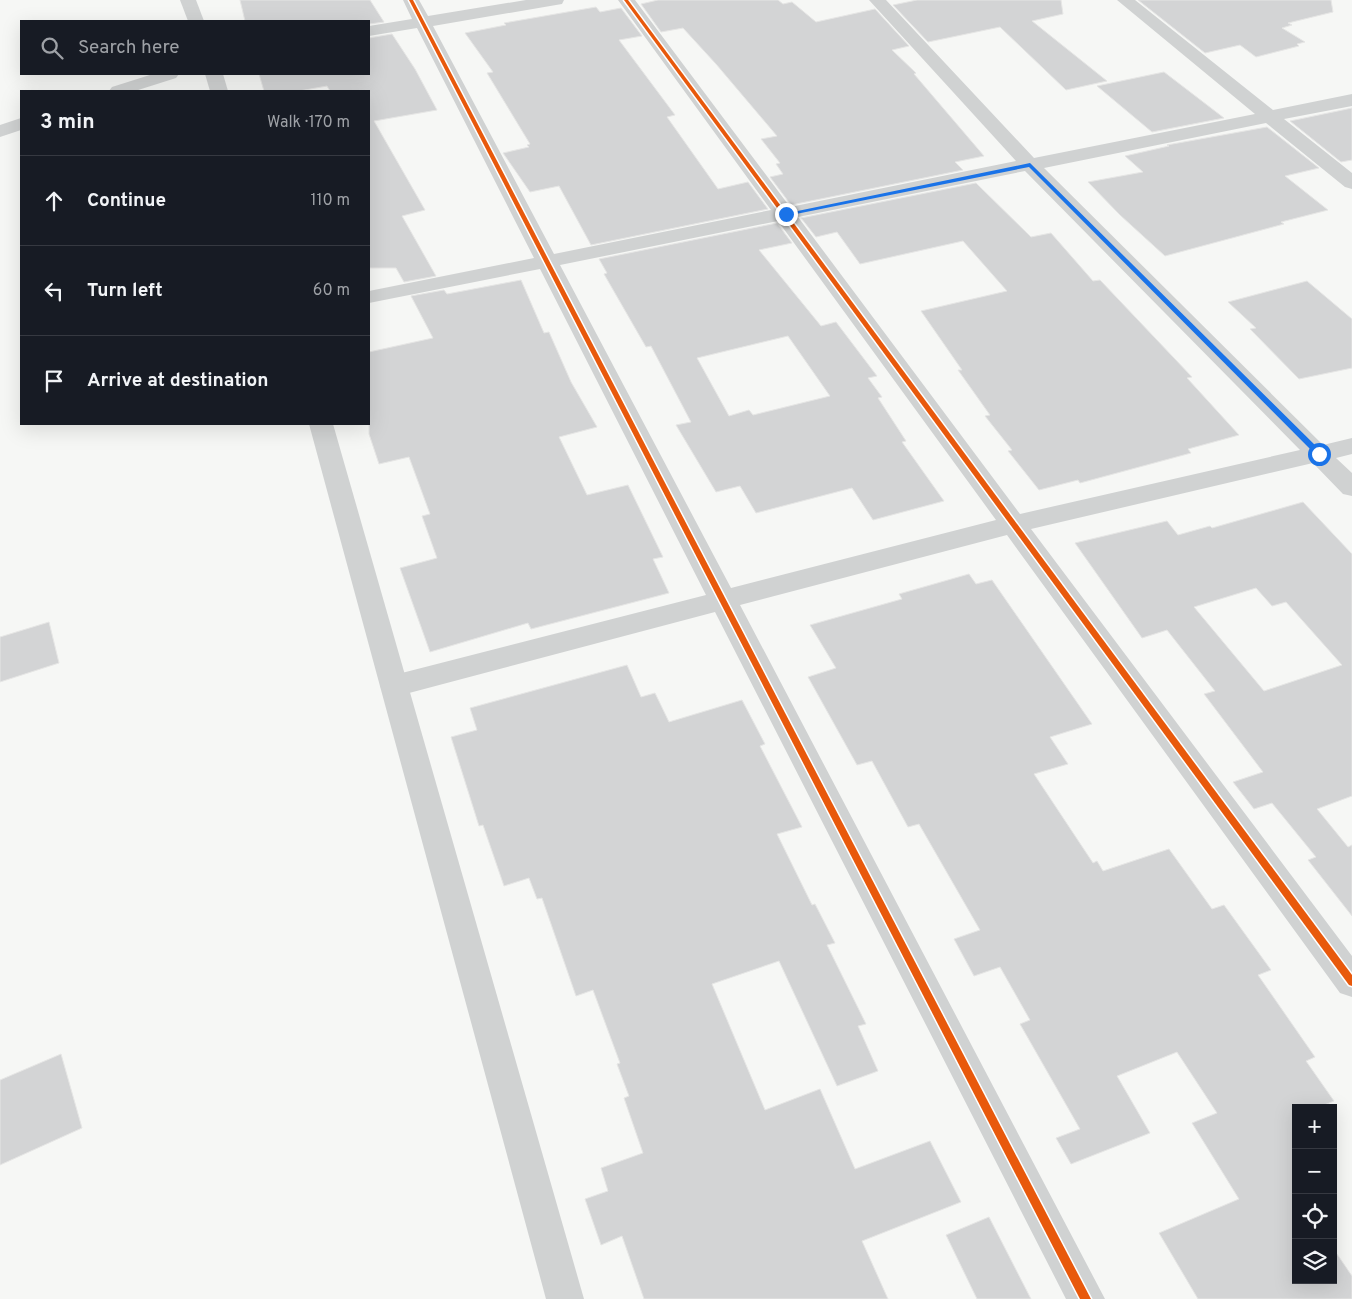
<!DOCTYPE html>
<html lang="en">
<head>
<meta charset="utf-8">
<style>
  body { margin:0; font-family:Overpass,sans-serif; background:#242831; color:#f1f3f6 }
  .controls { position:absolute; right:15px; bottom:15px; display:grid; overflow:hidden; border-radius:0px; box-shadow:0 5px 20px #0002 }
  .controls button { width:45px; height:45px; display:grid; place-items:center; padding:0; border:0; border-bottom:1px solid #363941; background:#171b24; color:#f1f3f6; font:25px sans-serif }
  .stop { position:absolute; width:15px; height:15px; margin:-11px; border:4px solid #1a73e8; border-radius:50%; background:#fff }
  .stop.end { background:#1a73e8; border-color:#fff; box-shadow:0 1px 5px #0008 }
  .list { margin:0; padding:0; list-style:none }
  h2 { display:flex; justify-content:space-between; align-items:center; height:65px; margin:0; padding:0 20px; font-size:21px }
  h2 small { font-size:16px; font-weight:400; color:#9ea1a6 }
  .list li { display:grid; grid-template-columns:32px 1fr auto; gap:15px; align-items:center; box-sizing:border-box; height:90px; padding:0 20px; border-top:1px solid #363941 }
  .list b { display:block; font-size:19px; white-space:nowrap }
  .list em { font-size:16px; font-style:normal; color:#9ea1a6 }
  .icon { flex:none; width:28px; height:28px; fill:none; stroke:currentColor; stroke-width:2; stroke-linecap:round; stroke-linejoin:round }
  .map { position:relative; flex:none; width:1352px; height:1299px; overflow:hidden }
  .search { position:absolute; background:#171b24; box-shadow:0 5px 20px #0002; left:20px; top:20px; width:350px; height:55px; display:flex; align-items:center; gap:12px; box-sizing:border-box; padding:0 18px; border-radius:0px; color:#9ea1a6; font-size:19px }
  .panel { position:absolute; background:#171b24; box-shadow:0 5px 20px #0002; left:20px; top:90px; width:350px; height:335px; border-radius:0px }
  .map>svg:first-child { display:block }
  .building { fill:#d3d4d5; stroke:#e6e6e5; fill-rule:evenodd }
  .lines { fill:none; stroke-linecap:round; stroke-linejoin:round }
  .minor { fill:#d0d2d2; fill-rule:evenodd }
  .tertiary { fill:#d0d2d2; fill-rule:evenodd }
  .cycleway-casing { stroke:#fff; stroke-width:3 }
  .cycleway { fill:#e8590c; fill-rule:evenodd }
  .route { fill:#1a73e8 }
</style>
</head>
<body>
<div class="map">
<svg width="1352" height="1299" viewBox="0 0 1352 1299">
  <rect width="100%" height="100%" fill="#f6f7f5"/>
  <!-- building -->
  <g class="building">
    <path d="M240,0H370L384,22L369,24V21H245Z"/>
    <path d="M658,0H778L783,4L792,2L816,22L875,9L909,46L892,50L916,73L914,74L984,156L955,162L963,170L791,205L770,177L783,174L776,164L780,163L761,139L777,136L716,64L683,28L661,32L641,4Z"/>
    <path d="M917,0H1061L1063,14L1032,21L1107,81L1066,90L1000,27L928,42L893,5Z"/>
    <path d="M1138,0H1331L1333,12L1288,23L1292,25L1282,28L1305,42L1297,44L1299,46L1256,57L1240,45L1205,53Z"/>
    <path d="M596,7L600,12L621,8L642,36L619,40L675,115L667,117L718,189L748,182L768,209L591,245L559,186L530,192L503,153L529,147L527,145L530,144L487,73L493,72L465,33L506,25L504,23Z"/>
    <path d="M392,34L415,69L437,110L374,121L425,210L402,216L436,276L404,282L396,268H369V91H330L327,86L299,91H264L259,74H369V38Z"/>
    <path d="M1164,72L1224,118L1152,132L1097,86Z"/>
    <path d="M1352,108V160L1341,162L1290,121Z"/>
    <path d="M1267,127L1319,168L1285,176L1328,210L1281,222L1284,224L1165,256L1120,215L1088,182L1143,172L1125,156L1169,146L1167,145Z"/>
    <path d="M976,183L1031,237L1051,233L1093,281L1100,280L1192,377L1187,378L1239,435L1188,449L1191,453L1080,483L1078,480L1039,490L1008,451L1012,450L985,416L990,415L958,370H962L921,311L1007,291L963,241L860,264L837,232L816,237L801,218Z"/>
    <path d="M777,223L792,243L759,250L821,326L836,322L877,376L868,378L882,397L878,398L906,441L902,442L944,501L873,520L852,488L756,513L740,486L716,492L676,425L691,422L651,346L646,347L604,274L607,273L599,259ZM788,336L830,396L753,415L749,410L729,416L697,358Z"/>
    <path d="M521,280L544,333L549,332L571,382L597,427L559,437L587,495L628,485L663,557L653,559L669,593L531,629L528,623L430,652L400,568L437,558L422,516L430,514L409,457L379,464L369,434V352L433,338L411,296L444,290L447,294Z"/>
    <path d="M1307,281L1352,319V368L1299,379L1250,329L1256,328L1228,302Z"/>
    <path d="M1303,502L1352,554V796L1317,809L1348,847L1352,845V916L1308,860L1316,857L1272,803L1254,809L1233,782L1263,772L1204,694L1215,691L1167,630L1142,638L1075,543L1167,521L1178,535L1210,526L1212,528ZM1256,588L1272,606L1286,602L1342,665L1264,691L1194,607Z"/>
    <path d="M969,574L976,584L992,580L1092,724L1050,737L1068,764L1034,774L1093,863L1097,861L1103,871L1169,849L1212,909L1224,905L1271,970L1258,975L1315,1057L1306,1061L1334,1101L1317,1108H1296V1280H1333V1255L1337,1254L1352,1276V1299H1198L1159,1233L1239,1199L1192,1123L1217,1113L1177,1052L1117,1076L1150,1133L1071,1164L1056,1138L1080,1129L1020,1024L1030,1020L1000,967L974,976L954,939L980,930L919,824L908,827L872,761L857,765L808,677L836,668L810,625L902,599L899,594Z"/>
    <path d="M49,622L59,663L0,682V637Z"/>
    <path d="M627,665L641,697L655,693L669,722L742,700L765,744L760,746L802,827L777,834L812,905L815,904L835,943L827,945L866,1024L858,1026L878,1071L837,1086L779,961L712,984L765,1110L820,1089L855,1169L930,1141L961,1202L862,1241L888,1299H644L622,1236L601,1245L585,1199L608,1191L601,1168L643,1153L624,1098L629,1096L617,1064L620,1063L593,990L576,996L542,898L537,899L529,878L504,886L483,825L479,826L451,737L477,730L470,708Z"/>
    <path d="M61,1054L82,1128L0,1165V1080Z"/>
    <path d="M989,1217L1031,1299H977L946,1235Z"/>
  </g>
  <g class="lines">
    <!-- minor -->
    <g class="minor">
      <path d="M403,0H419L428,16L526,0H564L562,4L556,5L433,26L554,254L771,210L618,0H635L790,207L1016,161L869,0H886L1034,158L1255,114L1117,0H1135L1273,110L1352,94V106L1284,119L1352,173V189L1345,187L1266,123L1044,168L1323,445L1352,438V454L1336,458L1352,473V496L1343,494L1313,463L1031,529L1352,956V997L1340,993L1007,535L740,605L1105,1299H1066L715,612L394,697L384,694L380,686L384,678L394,675L706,595L540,269L369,303V291L534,258L417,28L369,36V26L412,19ZM1025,171L1300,450L1020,514L798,217ZM778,221L996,520L731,588L560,265Z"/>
      <path d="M153,74H179L176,78L135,91H109L112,87Z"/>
      <path d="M21,118V130L0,137V125Z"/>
    </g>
    <!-- tertiary -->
    <g class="tertiary">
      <path d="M180,0H196L204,21H188Z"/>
      <path d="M205,74H223L228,91H210Z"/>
      <path d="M309,424H333L584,1299H546Z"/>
    </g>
    <defs>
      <g id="cycleway">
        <path d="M409,0H413L1091,1299H1080Z"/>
        <path d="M624,0H628L1352,975V986L1349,985Z"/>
      </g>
    </defs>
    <!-- cycleway casing -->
    <use href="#cycleway" class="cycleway-casing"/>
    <!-- cycleway -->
    <use href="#cycleway" class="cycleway"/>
  </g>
  <!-- route -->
  <path class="route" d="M1030,163L1322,452V455H1316L1029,167L786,216L783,214Z"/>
</svg>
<div class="controls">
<button>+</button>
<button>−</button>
<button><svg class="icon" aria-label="locate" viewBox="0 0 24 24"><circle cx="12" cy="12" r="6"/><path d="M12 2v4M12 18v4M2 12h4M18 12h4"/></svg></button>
<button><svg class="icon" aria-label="layers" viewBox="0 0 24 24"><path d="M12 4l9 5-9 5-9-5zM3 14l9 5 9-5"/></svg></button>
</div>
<div class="stop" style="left:1319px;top:454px"></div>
<div class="stop end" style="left:786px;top:214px"></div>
<div class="search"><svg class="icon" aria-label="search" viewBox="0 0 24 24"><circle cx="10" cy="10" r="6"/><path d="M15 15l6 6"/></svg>Search here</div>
<section class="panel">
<h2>3 min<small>Walk · 170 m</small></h2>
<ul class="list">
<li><svg class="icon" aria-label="ahead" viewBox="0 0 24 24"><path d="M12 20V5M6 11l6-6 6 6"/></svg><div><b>Continue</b></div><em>110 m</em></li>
<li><svg class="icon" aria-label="left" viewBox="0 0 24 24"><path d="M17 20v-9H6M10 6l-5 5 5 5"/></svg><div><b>Turn left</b></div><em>60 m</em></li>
<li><svg class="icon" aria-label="arrive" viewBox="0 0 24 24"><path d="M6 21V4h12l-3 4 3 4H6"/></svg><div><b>Arrive at destination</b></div></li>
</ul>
</section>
</div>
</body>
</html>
